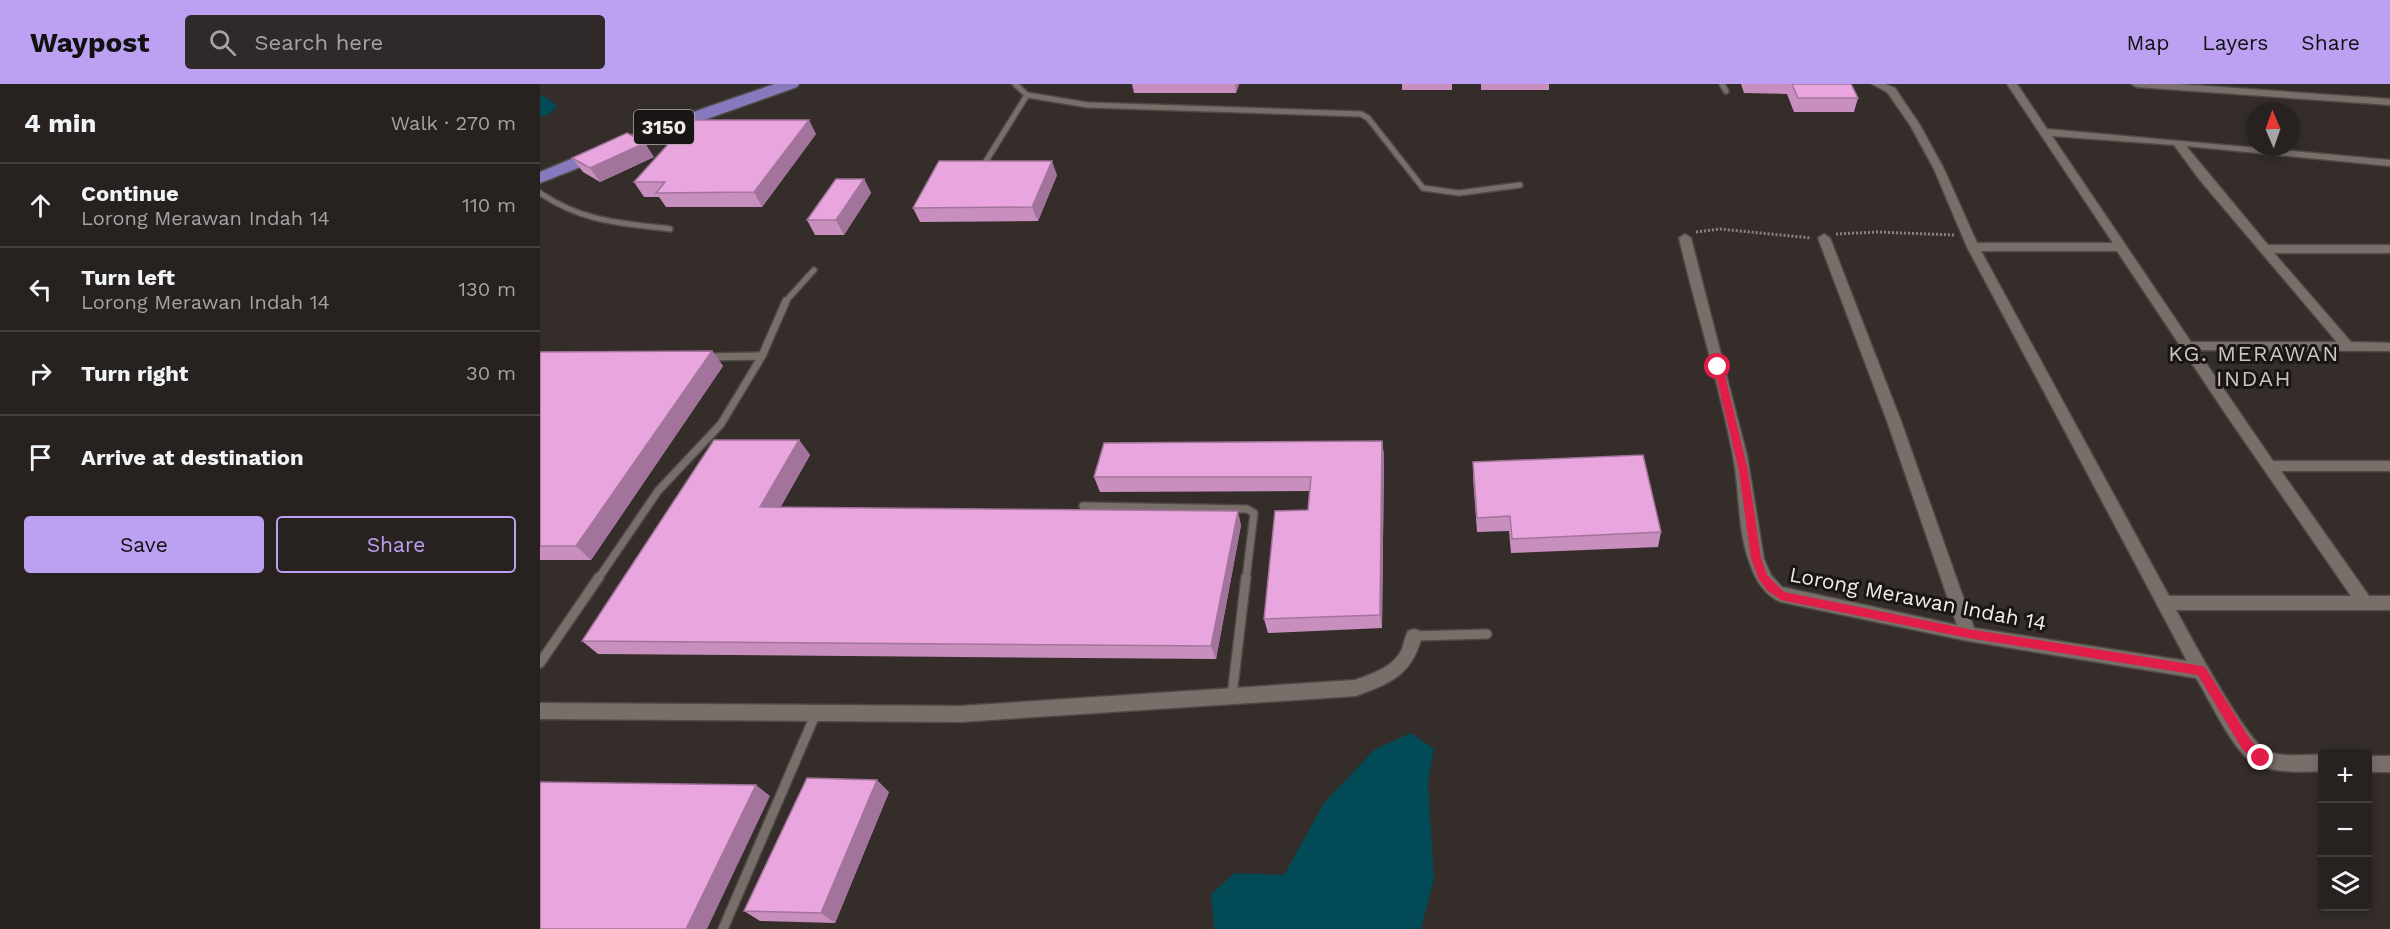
<!DOCTYPE html>
<html lang="en">
<head>
<meta charset="utf-8">
<style>
  body { margin:0; font-family:"Work Sans",sans-serif; background:#2f2a29; color:#f1f3f6 }
  .controls { position:absolute; right:18px; bottom:18px; display:grid; overflow:hidden; border-radius:6px; box-shadow:0 3px 9px #0003 }
  .controls button { width:54px; height:54px; display:grid; place-items:center; padding:0; border:0; border-bottom:2px solid #433f3e; background:#272220; color:#f1f3f6; font:30px sans-serif }
  .compass { position:absolute; left:1706px; top:18px; width:54px; height:54px; border-radius:50%; background:#272220; box-shadow:0 3px 9px #0003; rotate:358deg }
  .stop { position:absolute; width:18px; height:18px; margin:-14px; border:4px solid #e11d48; border-radius:50%; background:#fff }
  .stop.end { background:#e11d48; border-color:#fff; box-shadow:0 2px 6px #0008 }
  .list { margin:0; padding:0; list-style:none }
  h2 { display:flex; justify-content:space-between; align-items:center; height:78px; margin:0; padding:0 24px; font-size:26px }
  h2 small { font-size:20px; font-weight:400; color:#a4a4a5 }
  .list li { display:grid; grid-template-columns:39px 1fr auto; gap:18px; align-items:center; box-sizing:border-box; height:84px; padding:0 24px; border-top:2px solid #433f3e }
  .list b { display:block; font-size:22px; white-space:nowrap }
  .list p { margin:0; font-size:20px; white-space:nowrap; color:#a4a4a5 }
  .list em { font-size:20px; font-style:normal; color:#a4a4a5 }
  .actions { display:flex; gap:12px; padding:18px 24px }
  .actions a { flex:1; padding:14px 0; border:2px solid #bca0f2; border-radius:6px; text-align:center; font-size:21px; color:#bca0f2 }
  .actions .main { background:#bca0f2; color:#111 }
  .icon { flex:none; width:33px; height:33px; fill:none; stroke:currentColor; stroke-width:2; stroke-linecap:round; stroke-linejoin:round }
  .map { position:relative; flex:none; width:1850px; height:845px; overflow:hidden }
  header { display:flex; align-items:center; gap:36px; box-sizing:border-box; height:84px; padding:0 30px; background:#bca0f2; color:#111 }
  header strong { font-size:28px }
  nav { display:flex; gap:33px; margin-inline-start:auto; font-size:21px }
  .search { width:420px; height:54px; background:#2f2a29; display:flex; align-items:center; gap:15px; box-sizing:border-box; padding:0 21px; border-radius:6px; color:#a4a4a5; font-size:22px }
  main { display:flex }
  aside { flex:1; background:#272220 }
  .map>svg:first-child { display:block }
  .water { fill:#024a56 }
  .lines { fill:none; stroke-linecap:round; stroke-linejoin:round }
  .river { fill:#024a56; fill-rule:evenodd }
  .lane-far2-casing { stroke:#4f4946; stroke-width:8 }
  .lane-far1-casing { stroke:#4f4946; stroke-width:10 }
  .lane-casing { stroke:#4f4946; stroke-width:12 }
  .street-casing { stroke:#4f4946; stroke-width:3 }
  .primary-casing { stroke:#4f4946; stroke-width:3 }
  .path { stroke:#8a8381; stroke-width:3; stroke-dasharray:2 2; stroke-linecap:butt }
  .lane-far2 { stroke:#786f6b; stroke-width:5 }
  .lane-far1 { stroke:#786f6b; stroke-width:7 }
  .lane { stroke:#786f6b; stroke-width:9 }
  .street { fill:#786f6b; fill-rule:evenodd }
  .primary { fill:#8679bd; fill-rule:evenodd }
  .wall { fill:#c88ebe }
  .shaded-wall { fill:#a3749b }
  .building { fill:#e9a5dd; stroke:#a3749b; stroke-width:1.5 }
  .route { fill:#e11d48 }
  .labels { text-anchor:middle; stroke-width:6; stroke-linejoin:round; paint-order:stroke }
  .shield { fill:#191615; stroke:#b0acaa; stroke-width:1.5 }
  .shield-label { font-size:20px; font-weight:bold; fill:#f1ecea }
  .street-label { font-size:21px; fill:#f1ecea; stroke:#191615 }
  .neighbourhood-label { font-size:22px; letter-spacing:1.5px; fill:#cdc3bf; stroke:#191615 }
</style>
</head>
<body>
<header>
<strong>Waypost</strong>
<div class="search"><svg class="icon" aria-label="search" viewBox="0 0 24 24"><circle cx="10" cy="10" r="6"/><path d="M15 15l6 6"/></svg>Search here</div>
<nav><a>Map</a><a>Layers</a><a>Share</a></nav>
</header>
<main>
<aside>
<h2>4 min<small>Walk · 270 m</small></h2>
<ul class="list">
<li><svg class="icon" aria-label="ahead" viewBox="0 0 24 24"><path d="M12 20V5M6 11l6-6 6 6"/></svg><div><b>Continue</b><p>Lorong Merawan Indah 14</p></div><em>110 m</em></li>
<li><svg class="icon" aria-label="left" viewBox="0 0 24 24"><path d="M17 20v-9H6M10 6l-5 5 5 5"/></svg><div><b>Turn left</b><p>Lorong Merawan Indah 14</p></div><em>130 m</em></li>
<li><svg class="icon" aria-label="right" viewBox="0 0 24 24"><path d="M7 20v-9h11M14 6l5 5-5 5"/></svg><div><b>Turn right</b></div><em>30 m</em></li>
<li><svg class="icon" aria-label="arrive" viewBox="0 0 24 24"><path d="M6 21V4h12l-3 4 3 4H6"/></svg><div><b>Arrive at destination</b></div></li>
</ul>
<div class="actions"><a class="main">Save</a><a>Share</a></div>
</aside>
<div class="map">
<svg width="1850" height="845" viewBox="0 0 1850 845">
  <rect width="100%" height="100%" fill="#342d2a"/>
  <!-- water -->
  <path class="water" d="M871,649L894,665L888,698L894,795L881,845H674L671,810L695,789L744,791L784,719L835,665Z"/>
  <g class="lines">
    <!-- river -->
    <path class="river" d="M0,12L8,14L17,23L8,31L0,33Z"/>
    <defs>
      <g id="lane-far2">
        <path d="M1182,0L1186,7"/>
        <path d="M487,11L548,21L821,30L828,34L883,104L919,109L980,101"/>
        <path d="M443,82L487,11L475,0"/>
        <path d="M0,109C43,138 80,139 130,145"/>
        <path d="M245,218L274,186"/>
      </g>
      <g id="lane-far1">
        <path d="M222,272L246,217"/>
        <path d="M543,422L707,425L714,429L706,495"/>
        <path d="M58,495L118,407L181,340L222,272L169,273"/>
      </g>
      <g id="lane">
        <path d="M874,552L947,550"/>
        <path d="M0,579L59,493"/>
        <path d="M692,611L706,493"/>
        <path d="M183,845L276,629"/>
      </g>
      <g id="street">
        <path d="M1332,0H1345L1355,4L1380,41L1404,85L1437,159H1573L1467,0H1477L1507,45L1850,76V82L1646,62L1728,161H1850V169H1734L1811,258L1850,259V267L1657,266L1733,377H1850V387H1741L1829,512H1850V526H1636C1650,551 1706,657 1727,667C1742,674 1766,670 1782,671V687C1762,688 1737,689 1717,681C1694,671 1670,616 1656,594L1428,557L1241,518C1225,512 1215,495 1210,480C1197,446 1200,407 1193,372C1179,298 1156,227 1139,154L1145,150L1151,154L1207,371L1224,475L1231,491L1242,503L1417,541L1347,337L1278,154L1284,150L1290,154L1361,337L1434,544L1647,577L1427,163L1394,85L1370,41L1347,8ZM1512,52L1634,61L1659,95L1797,258H1651ZM1441,167H1577L1685,329L1811,512H1629Z"/>
        <path d="M1591,0H1638L1850,15V21L1596,3Z"/>
        <path d="M874,545L880,547L882,552C872,591 851,599 816,612L420,638L0,635V619L420,622L815,596C832,590 854,583 862,565C864,559 865,553 868,547Z"/>
        <rect x="1828" y="672" width="22" height="16"/>
      </g>
      <path id="primary" d="M235,0H259L257,3L130,48L0,99V88C77,55 156,26 235,0Z"/>
    </defs>
    <!-- lane-far2 casing -->
    <use href="#lane-far2" class="lane-far2-casing"/>
    <!-- lane-far1 casing -->
    <use href="#lane-far1" class="lane-far1-casing"/>
    <!-- lane casing -->
    <use href="#lane" class="lane-casing"/>
    <!-- street casing -->
    <use href="#street" class="street-casing"/>
    <!-- primary casing -->
    <use href="#primary" class="primary-casing"/>
    <!-- path -->
    <g class="path">
      <path d="M1156,148L1180,145L1271,154"/>
      <path d="M1296,150L1337,148L1414,151"/>
    </g>
    <!-- lane-far2 -->
    <use href="#lane-far2" class="lane-far2"/>
    <!-- lane-far1 -->
    <use href="#lane-far1" class="lane-far1"/>
    <!-- lane -->
    <use href="#lane" class="lane"/>
    <!-- street -->
    <use href="#street" class="street"/>
    <!-- primary -->
    <use href="#primary" class="primary"/>
  </g>
  <!-- wall -->
  <g class="wall">
    <path d="M592,0H699L696,9H594Z"/>
    <rect x="862" y="0" width="50" height="6"/>
    <rect x="941" y="0" width="68" height="6"/>
    <path d="M1201,0H1311L1318,14L1314,28H1254L1247,10L1204,9Z"/>
    <path d="M276,50L222,123H126L119,113H104L94,98Z"/>
    <path d="M114,73L60,98L43,88L32,74Z"/>
    <path d="M517,91L498,137L380,138L373,124Z"/>
    <path d="M324,95L331,109L304,151H275L267,136Z"/>
    <path d="M172,267L183,282L51,476H0V268Z"/>
    <path d="M259,356L270,371L240,424L701,441L676,575L58,570L42,557Z"/>
    <path d="M842,357L844,372L842,544L728,549L724,535L768,426L770,407L560,408L554,393Z"/>
    <path d="M933,378L1121,448L1118,463L971,469L969,447L937,448L933,393Z"/>
    <path d="M349,708L295,839L220,837L204,827Z"/>
  </g>
  <!-- shaded-wall -->
  <g class="shaded-wall">
    <path d="M695,0H699L696,9Z"/>
    <path d="M269,36L276,50L222,123L214,108Z"/>
    <path d="M105,59L114,73L60,98L50,84Z"/>
    <path d="M512,77L517,91L498,137L492,123Z"/>
    <path d="M324,95L331,109L304,151L296,136Z"/>
    <path d="M172,267L183,282L51,476L36,462Z"/>
    <path d="M259,356L270,371L232,438L220,423Z"/>
    <path d="M842,357L844,372L842,544L840,531Z"/>
    <path d="M698,427L701,441L676,575L671,562Z"/>
    <path d="M337,696L349,708L295,839L281,829Z"/>
    <path d="M216,701L230,712L167,845H146Z"/>
  </g>
  <!-- building -->
  <g class="building">
    <path d="M1252,0H1311L1318,14H1258Z"/>
    <path d="M150,36H269L214,108L116,109L125,98H94Z"/>
    <path d="M87,49L105,59L50,84L32,74Z"/>
    <path d="M399,77H512L492,123L373,124Z"/>
    <path d="M296,95H324L296,136H267Z"/>
    <path d="M172,267L36,462H0V268Z"/>
    <path d="M174,356H259L220,423L698,427L671,562L42,557Z"/>
    <path d="M842,357L840,531L724,535L735,427L768,426L771,393H554L564,359Z"/>
    <path d="M1103,371L1121,448L972,455L970,432L937,434L933,378Z"/>
    <path d="M267,694L337,696L281,829L204,827Z"/>
    <path d="M0,698L216,701L146,845H0Z"/>
  </g>
  <!-- route -->
  <path class="route" d="M1178,280L1183,283L1208,387L1221,474L1227,491L1244,508L1428,545L1662,582L1665,583L1712,658L1725,670V677H1717L1703,666L1658,591L1428,554L1241,516L1228,507L1219,496L1211,474L1199,387L1174,283Z"/>
  <g class="labels">
    <!-- shield labels -->
    <rect class="shield" x="94" y="26" width="60" height="34" rx="4.5"/>
    <g class="shield-label">
      <text x="124" y="50">3150</text>
    </g>
    <!-- street labels -->
    <g class="street-label">
      <text transform="translate(1378 515) rotate(11)" y="7">Lorong Merawan Indah 14</text>
    </g>
    <!-- neighbourhood labels -->
    <g class="neighbourhood-label">
      <text x="1714" y="277">KG. MERAWAN<tspan x="1714" dy="25">INDAH</tspan></text>
    </g>
  </g>
</svg>
<div class="controls">
<button>+</button>
<button>−</button>
<button><svg class="icon" aria-label="layers" viewBox="0 0 24 24"><path d="M12 4l9 5-9 5-9-5zM3 14l9 5 9-5"/></svg></button>
</div>
<svg class="compass" viewBox="-18 -18 36 36"><path d="M0-13l5 13h-10z" fill="#e53935"/><path d="M0 13l5-13h-10z" fill="#a4a4a5"/></svg>
<div class="stop" style="left:1178px;top:283px"></div>
<div class="stop end" style="left:1721px;top:674px"></div>
</div>
</main>
</body>
</html>
